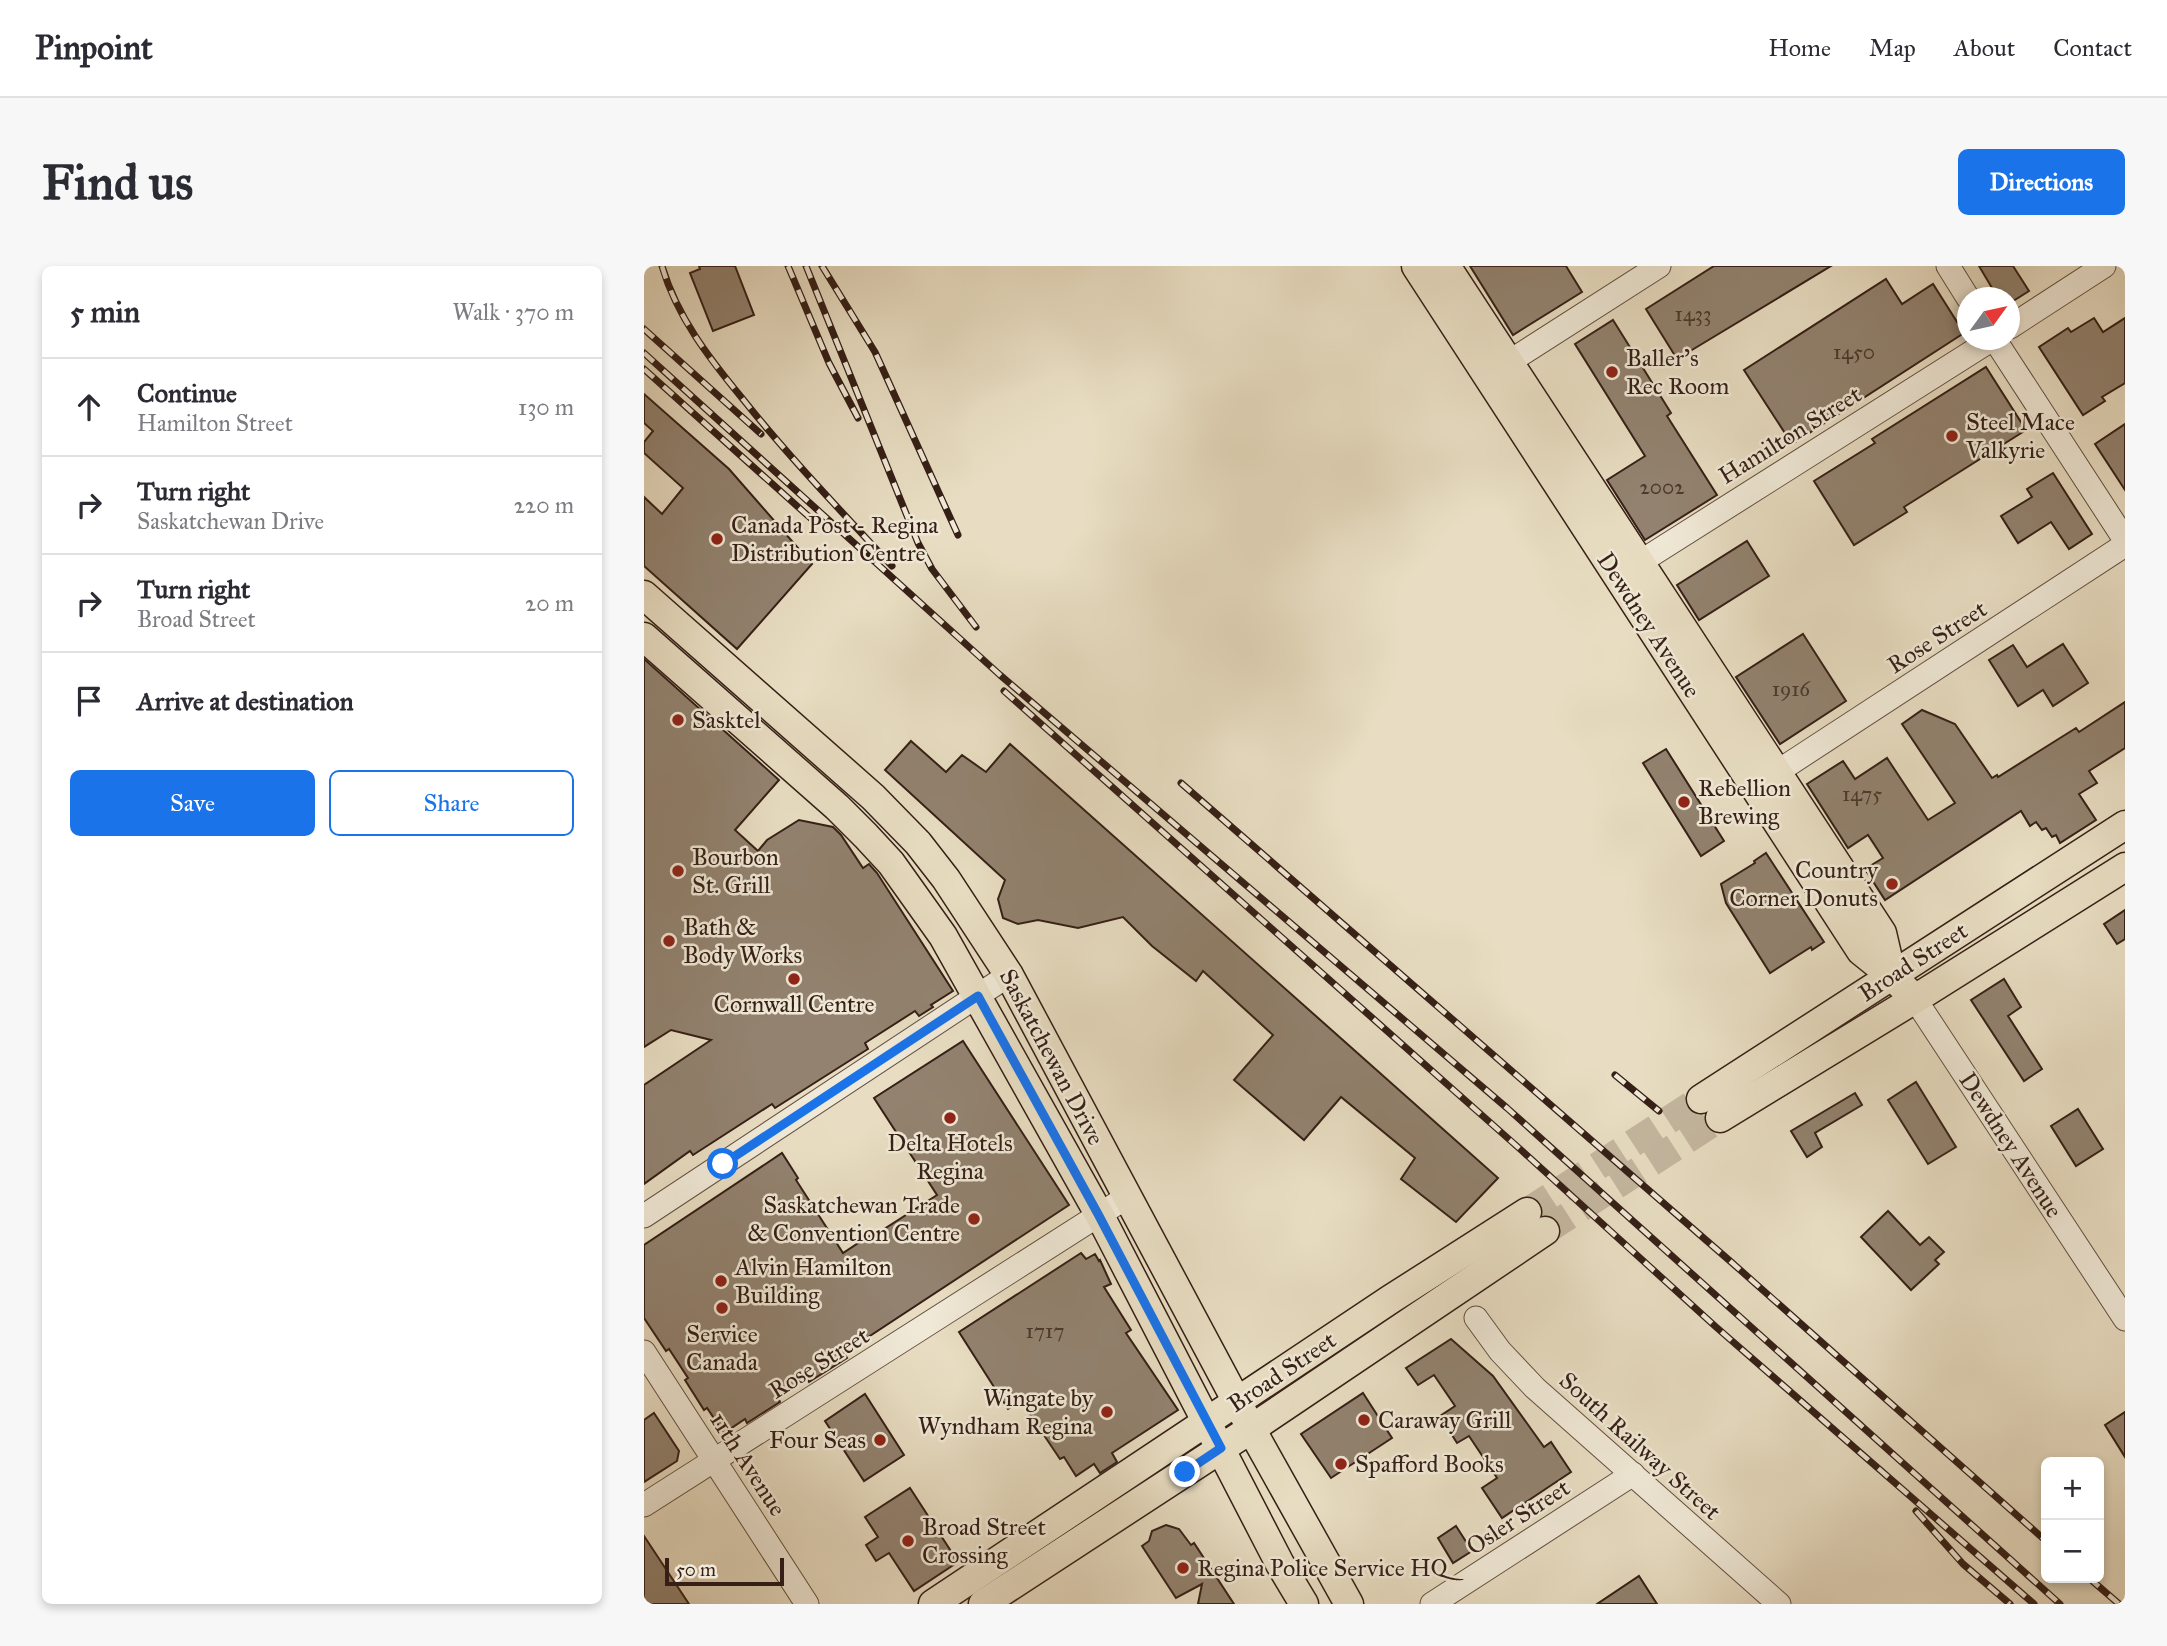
<!DOCTYPE html>
<html lang="en">
<head>
<meta charset="utf-8">
<style>
  body { margin:0; font-family:"IM FELL Great Primer",serif; background:#f7f7f7; color:#2b2b33 }
  .controls { position:absolute; right:21px; bottom:21px; display:grid; overflow:hidden; border-radius:10px; box-shadow:0 4px 10px #0003 }
  .controls button { width:63px; height:63px; display:grid; place-items:center; padding:0; border:0; border-bottom:2px solid #e1e1e2; background:#fff; color:#2b2b33; font:35px sans-serif }
  .compass { position:absolute; left:1313px; top:21px; width:63px; height:63px; border-radius:50%; background:#fff; box-shadow:0 4px 10px #0003; rotate:57deg }
  .scale { position:absolute; left:21px; bottom:18px; width:119px; box-sizing:border-box; padding-left:7px; border:4px solid #351f16; border-top:0; font-size:19px; line-height:24px; white-space:nowrap; color:#351f16; -webkit-text-stroke:5px #f0e9d7; paint-order:stroke }
  .stop { position:absolute; width:21px; height:21px; margin:-16px; border:5px solid #1a73e8; border-radius:50%; background:#fff }
  .stop.end { background:#1a73e8; border-color:#fff; box-shadow:0 2px 7px #0008 }
  .list { margin:0; padding:0; list-style:none }
  h2 { display:flex; justify-content:space-between; align-items:center; height:91px; margin:0; padding:0 28px; font-size:30px }
  h2 small { font-size:23px; font-weight:400; color:#7c7c81 }
  .list li { display:grid; grid-template-columns:46px 1fr auto; gap:21px; align-items:center; box-sizing:border-box; height:98px; padding:0 28px; border-top:2px solid #e1e1e2 }
  .list b { display:block; font-size:26px; white-space:nowrap }
  .list p { margin:0; font-size:23px; white-space:nowrap; color:#7c7c81 }
  .list em { font-size:23px; font-style:normal; color:#7c7c81 }
  .actions { display:flex; gap:14px; padding:21px 28px }
  .actions a { flex:1; padding:16px 0; border:2px solid #1a73e8; border-radius:10px; text-align:center; font-size:24px; color:#1a73e8 }
  .actions .main { background:#1a73e8; color:#fff }
  .icon { flex:none; width:38px; height:38px; fill:none; stroke:currentColor; stroke-width:2; stroke-linecap:round; stroke-linejoin:round }
  .map { position:relative; flex:none; width:1481px; height:1338px; overflow:hidden; border-radius:10px }
  header { display:flex; align-items:center; gap:42px; box-sizing:border-box; height:98px; padding:0 35px; background:#fff; border-bottom:2px solid #e1e1e2 }
  header strong { font-size:33px }
  nav { display:flex; gap:38px; margin-inline-start:auto; font-size:24px }
  .intro { display:flex; align-items:center; justify-content:space-between; box-sizing:border-box; height:168px; padding:0 42px }
  h1 { margin:0; font-size:49px }
  .button { padding:18px 32px; border-radius:10px; background:#1a73e8; color:#fff; font-size:24px; font-weight:700 }
  main { display:flex; gap:42px; padding:0 42px }
  aside { flex:1; background:#fff; border-radius:10px; box-shadow:0 4px 10px #0003 }
  .map>svg:first-child { display:block }
  .building { fill:#92826f; stroke:#351f16; stroke-width:2 }
  .lines { fill:none; stroke-linecap:round; stroke-linejoin:round }
  .major-tunnel { stroke:#c4b7a0; stroke-width:28; stroke-dasharray:28 14; stroke-linecap:butt }
  .minor-casing { stroke:#624e41; stroke-width:25 }
  .major-casing { stroke:#351f16; stroke-width:31 }
  .minor { stroke:#f0e9d7; stroke-width:23 }
  .major { stroke:#e8ddc2; stroke-width:28 }
  .rail-casing { stroke:#351f16; stroke-width:7 }
  .rail { stroke:#f0e9d7; stroke-width:4.5; stroke-dasharray:13; stroke-linecap:butt }
  .route { stroke:#1a73e8; stroke-width:9 }
  .poi-dot { fill:#8f2418; stroke:#f0e9d7; stroke-width:2.5 }
  .labels { text-anchor:middle; stroke-width:5; stroke-linejoin:round; paint-order:stroke }
  .number-label { font-size:21px; fill:#4c382c }
  .poi-label { font-size:24px; fill:#351f16; stroke:#f0e9d7; text-anchor:start }
  .street-label { font-size:24px; fill:#351f16; stroke:#f0e9d7 }
</style>
</head>
<body>
<header>
<strong>Pinpoint</strong>
<nav><a>Home</a><a>Map</a><a>About</a><a>Contact</a></nav>
</header>
<div class="intro"><h1>Find us</h1><a class="button">Directions</a></div>
<main>
<aside>
<h2>5 min<small>Walk · 370 m</small></h2>
<ul class="list">
<li><svg class="icon" aria-label="ahead" viewBox="0 0 24 24"><path d="M12 20V5M6 11l6-6 6 6"/></svg><div><b>Continue</b><p>Hamilton Street</p></div><em>130 m</em></li>
<li><svg class="icon" aria-label="right" viewBox="0 0 24 24"><path d="M7 20v-9h11M14 6l5 5-5 5"/></svg><div><b>Turn right</b><p>Saskatchewan Drive</p></div><em>220 m</em></li>
<li><svg class="icon" aria-label="right" viewBox="0 0 24 24"><path d="M7 20v-9h11M14 6l5 5-5 5"/></svg><div><b>Turn right</b><p>Broad Street</p></div><em>20 m</em></li>
<li><svg class="icon" aria-label="arrive" viewBox="0 0 24 24"><path d="M6 21V4h12l-3 4 3 4H6"/></svg><div><b>Arrive at destination</b></div></li>
</ul>
<div class="actions"><a class="main">Save</a><a>Share</a></div>
</aside>
<div class="map">
<svg width="1481" height="1338" viewBox="0 0 1481 1338">
  <rect width="100%" height="100%" fill="#e8ddc2"/>
  <filter id="stains"><feTurbulence type="fractalNoise" baseFrequency=".00286" numOctaves="4"/><feColorMatrix values="0 0 0 0 .2 0 0 0 0 .09 0 0 0 0 .02 0 0 0 .5 -.17"/></filter>
  <radialGradient id="worn" r=".72"><stop offset=".6" stop-color="#630" stop-opacity="0"/><stop offset="1" stop-color="#630" stop-opacity=".3"/></radialGradient>
  <!-- building -->
  <g class="building">
    <path d="M55,0H91L110,49L69,65L46,7L56,3Z"/>
    <path d="M826,0H922L938,26L869,69Z"/>
    <path d="M1070,0H1187L1033,93L1002,43Z"/>
    <path d="M1335,0H1369L1385,25L1366,37V32H1354Z"/>
    <path d="M1242,13L1258,38L1289,18L1320,67L1148,178L1100,104Z"/>
    <path d="M1450,52L1459,66L1481,52V117L1458,131L1461,135L1439,149L1395,81L1424,62L1427,66Z"/>
    <path d="M969,54L1027,147L1023,150L1073,229L1001,274L963,214L1001,190L931,78Z"/>
    <path d="M1342,101L1382,164L1260,241L1263,246L1210,279L1170,215L1231,177L1228,173Z"/>
    <path d="M0,128L85,203L168,298L93,383L0,300V231L18,248L39,222L0,187V176L9,165L0,157Z"/>
    <path d="M1481,158V224L1451,178Z"/>
    <path d="M1409,207L1448,268L1425,283L1407,256L1374,277L1357,250L1388,231L1383,223Z"/>
    <path d="M1103,275L1125,310L1055,354L1033,319Z"/>
    <path d="M1159,368L1202,435L1136,478L1092,411Z"/>
    <path d="M1419,378L1444,417L1409,440L1399,424L1374,440L1345,394L1369,379L1383,401Z"/>
    <path d="M0,393L135,514L91,564L114,585L123,574L155,554L189,561L197,569L219,602L225,598L233,607L309,725L287,739L289,741L275,750L271,745L221,777L224,783L131,842L128,838L49,889L46,885L0,918V819L67,774L27,764L0,781Z"/>
    <path d="M1481,436V482L1445,505L1453,517L1435,528L1452,554L1416,577L1412,569L1408,571L1402,562L1398,564L1392,556L1386,560L1377,545L1241,634L1221,603L1239,592L1224,569L1204,582L1163,518L1199,495L1211,513L1243,492L1284,554L1311,537L1258,458L1278,444L1311,458L1348,512L1353,509L1354,511L1432,462L1435,466Z"/>
    <path d="M267,475L302,506L318,489L342,506L366,478L854,912L812,956L757,913L771,892L697,831L660,874L590,814L629,769L559,705L552,715L508,680L479,651L434,662L394,654L374,658L359,652L354,633L361,614L241,504Z"/>
    <path d="M1022,483L1080,575L1057,590L999,497Z"/>
    <path d="M1122,587L1180,676L1168,684L1167,681L1126,707L1082,637L1077,618L1111,597L1110,595Z"/>
    <path d="M1481,644V673L1473,678L1460,658Z"/>
    <path d="M1360,713L1377,741L1364,750L1398,803L1380,815L1327,734Z"/>
    <path d="M319,775L425,939L200,1087L203,1092L165,1116L163,1113L134,1132L136,1136L103,1157L101,1153L80,1167L63,1142L60,1144L41,1114L44,1112L25,1083L22,1085L0,1052V979L138,887L154,912L152,914L199,987L225,970L226,972L293,929L230,832Z"/>
    <path d="M1272,816L1312,881L1284,898L1244,834Z"/>
    <path d="M1211,827L1218,839L1171,867L1178,881L1163,891L1147,865Z"/>
    <path d="M1434,843L1459,883L1432,900L1407,860Z"/>
    <path d="M1244,945L1276,979L1285,971L1300,986L1291,994L1295,998L1267,1024L1217,971Z"/>
    <path d="M437,987L442,993L451,988L455,995L456,994L467,1018L460,1021L487,1064L482,1067L534,1144L468,1187L473,1196L456,1207L450,1198L432,1210L420,1191L416,1193L377,1135L364,1143L315,1066Z"/>
    <path d="M807,1073L849,1110L900,1181L907,1176L927,1206L858,1252L838,1222L853,1212L825,1170L813,1177L796,1150L811,1140L790,1109L774,1119L762,1102Z"/>
    <path d="M719,1127L748,1172L687,1212L657,1168Z"/>
    <path d="M221,1128L260,1189L220,1215L181,1155Z"/>
    <path d="M1481,1146V1191L1461,1159Z"/>
    <path d="M10,1147L35,1185L33,1195L0,1216V1154Z"/>
    <path d="M266,1222L314,1296L270,1325L245,1287L232,1295L222,1279L234,1271L221,1251Z"/>
    <path d="M522,1259L535,1263L547,1279L550,1277L590,1338H554L558,1318L532,1332L498,1280L505,1275L508,1265Z"/>
    <path d="M812,1260L828,1285L809,1297L794,1272Z"/>
    <path d="M0,1270L45,1338H0Z"/>
    <path d="M995,1310L1013,1338H953Z"/>
  </g>
  <g class="lines">
    <!-- major-tunnel -->
    <g class="major-tunnel">
      <path d="M883,946L1057,833"/>
      <path d="M901,965L1076,852"/>
    </g>
    <defs>
      <g id="minor">
        <path d="M1304,0L1324,32"/>
        <path d="M1366,61L1460,0"/>
        <path d="M1351,74L1481,274"/>
        <path d="M865,96L1015,0"/>
        <path d="M982,305L1347,74"/>
        <path d="M1133,506L1481,279"/>
        <path d="M1271,733L1481,1053"/>
        <path d="M0,950L365,709"/>
        <path d="M832,1052L856,1085L891,1122L1135,1338"/>
        <path d="M0,1086L163,1338"/>
        <path d="M0,1239L483,931"/>
        <path d="M788,1338L989,1208"/>
      </g>
      <g id="major">
        <path d="M772,0L1217,685L1248,710L1271,733"/>
        <path d="M802,0L1238,667L1248,710"/>
        <path d="M0,329L229,531L274,577L302,613L365,709L615,1177L705,1338"/>
        <path d="M0,371L193,541L222,570L247,597L299,670L455,948L636,1298L660,1338"/>
        <path d="M1057,833L1481,559"/>
        <path d="M1076,852L1271,733L1481,601"/>
        <path d="M289,1338L747,1033L883,946"/>
        <path d="M339,1338L607,1163L901,965"/>
      </g>
    </defs>
    <!-- minor casing -->
    <use href="#minor" class="minor-casing"/>
    <!-- major casing -->
    <use href="#major" class="major-casing"/>
    <!-- minor -->
    <use href="#minor" class="minor"/>
    <!-- major -->
    <use href="#major" class="major"/>
    <defs>
      <g id="rail">
        <path d="M18,0C33,51 65,92 98,132C145,191 197,245 248,300"/>
        <path d="M144,0L185,97L214,152"/>
        <path d="M162,0L274,277L288,303L332,361"/>
        <path d="M178,0L231,86L314,269"/>
        <path d="M0,63L117,168"/>
        <path d="M0,87L356,409L863,842L1416,1338"/>
        <path d="M0,103L172,257"/>
        <path d="M360,425L876,883L1072,1061L1390,1338"/>
        <path d="M537,517L1086,995L1402,1275"/>
        <path d="M971,809L1015,845"/>
        <path d="M1272,1245L1319,1298L1366,1338"/>
        <path d="M1445,1312L1475,1338"/>
      </g>
    </defs>
    <!-- rail casing -->
    <use href="#rail" class="rail-casing"/>
    <!-- rail -->
    <use href="#rail" class="rail"/>
  </g>
  <g class="lines">
    <!-- route -->
    <path class="route" d="M79,898L334,730L454,948L577,1182L541,1206"/>
  </g>
  <!-- markers -->
  <g class="poi-dot">
    <circle cx="968" cy="106" r="7"/>
    <circle cx="1308" cy="170" r="7"/>
    <circle cx="73" cy="273" r="7"/>
    <circle cx="34" cy="454" r="7"/>
    <circle cx="1040" cy="536" r="7"/>
    <circle cx="34" cy="605" r="7"/>
    <circle cx="1248" cy="618" r="7"/>
    <circle cx="25" cy="675" r="7"/>
    <circle cx="150" cy="713" r="7"/>
    <circle cx="306" cy="852" r="7"/>
    <circle cx="330" cy="953" r="7"/>
    <circle cx="77" cy="1015" r="7"/>
    <circle cx="78" cy="1042" r="7"/>
    <circle cx="463" cy="1146" r="7"/>
    <circle cx="720" cy="1154" r="7"/>
    <circle cx="236" cy="1174" r="7"/>
    <circle cx="697" cy="1198" r="7"/>
    <circle cx="264" cy="1275" r="7"/>
    <circle cx="539" cy="1302" r="7"/>
  </g>
  <g class="labels">
    <!-- number labels -->
    <g class="number-label">
      <text x="1049" y="55">1433</text>
      <text x="1210" y="93">1450</text>
      <text x="1018" y="228">2002</text>
      <text x="1147" y="430">1916</text>
      <text x="1218" y="535">1475</text>
      <text x="401" y="1072">1717</text>
    </g>
    <!-- poi labels -->
    <g class="poi-label">
      <text x="982" y="100">Baller's<tspan x="982" dy="28">Rec Room</tspan></text>
      <text x="1322" y="164">Steel Mace<tspan x="1322" dy="28">Valkyrie</tspan></text>
      <text x="87" y="267">Canada Post - Regina<tspan x="87" dy="28">Distribution Centre</tspan></text>
      <text x="48" y="462">Sasktel</text>
      <text x="1054" y="530">Rebellion<tspan x="1054" dy="28">Brewing</tspan></text>
      <text x="48" y="599">Bourbon<tspan x="48" dy="28">St. Grill</tspan></text>
      <text x="1234" y="612" text-anchor="end">Country<tspan x="1234" dy="28">Corner Donuts</tspan></text>
      <text x="39" y="669">Bath &amp;<tspan x="39" dy="28">Body Works</tspan></text>
      <text x="150" y="746" text-anchor="middle">Cornwall Centre</text>
      <text x="306" y="885" text-anchor="middle">Delta Hotels<tspan x="306" dy="28">Regina</tspan></text>
      <text x="316" y="947" text-anchor="end">Saskatchewan Trade<tspan x="316" dy="28">&amp; Convention Centre</tspan></text>
      <text x="91" y="1009">Alvin Hamilton<tspan x="91" dy="28">Building</tspan></text>
      <text x="78" y="1076" text-anchor="middle">Service<tspan x="78" dy="28">Canada</tspan></text>
      <text x="449" y="1140" text-anchor="end">Wingate by<tspan x="449" dy="28">Wyndham Regina</tspan></text>
      <text x="734" y="1162">Caraway Grill</text>
      <text x="222" y="1182" text-anchor="end">Four Seas</text>
      <text x="711" y="1206">Spafford Books</text>
      <text x="278" y="1269">Broad Street<tspan x="278" dy="28">Crossing</tspan></text>
      <text x="553" y="1310">Regina Police Service HQ</text>
    </g>
    <!-- street labels -->
    <g class="street-label">
      <text transform="translate(1146 169) rotate(-32)" y="8">Hamilton Street</text>
      <text transform="translate(1005 359) rotate(57)" y="8">Dewdney Avenue</text>
      <text transform="translate(1293 371) rotate(-33)" y="8">Rose Street</text>
      <text transform="translate(1269 696) rotate(-33)" y="8">Broad Street</text>
      <text transform="translate(408 791) rotate(62)" y="8">Saskatchewan Drive</text>
      <text transform="translate(1367 879) rotate(57)" y="8">Dewdney Avenue</text>
      <text transform="translate(175 1097) rotate(-32)" y="8">Rose Street</text>
      <text transform="translate(638 1106) rotate(-34)" y="8">Broad Street</text>
      <text transform="translate(996 1180) rotate(42)" y="8">South Railway Street</text>
      <text transform="translate(104 1198) rotate(57)" y="8">11th Avenue</text>
      <text transform="translate(874 1251) rotate(-33)" y="8">Osler Street</text>
    </g>
  </g>
  <rect width="100%" height="100%" filter="url(#stains)"/>
  <rect width="100%" height="100%" fill="url(#worn)"/>
</svg>
<div class="controls">
<button>+</button>
<button>−</button>
</div>
<svg class="compass" viewBox="-18 -18 36 36"><path d="M0-13l5 13h-10z" fill="#e53935"/><path d="M0 13l5-13h-10z" fill="#7c7c81"/></svg>
<div class="scale">50 m</div>
<div class="stop" style="left:79px;top:898px"></div>
<div class="stop end" style="left:541px;top:1206px"></div>
</div>
</main>
</body>
</html>
